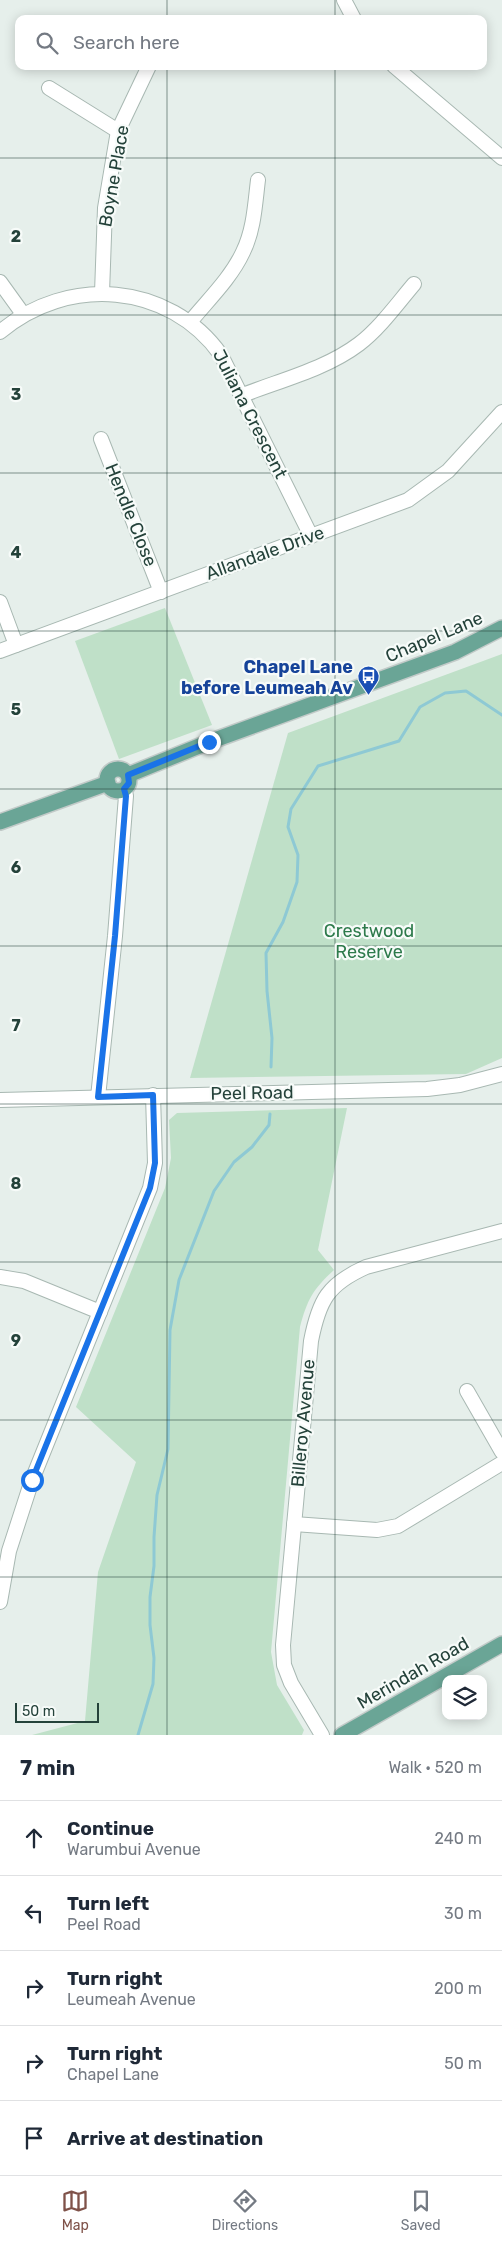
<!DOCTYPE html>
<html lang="en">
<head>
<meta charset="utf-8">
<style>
  body { margin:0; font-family:Rubik,sans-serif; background:#f2f2f3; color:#1f2937 }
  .controls { position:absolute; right:15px; bottom:15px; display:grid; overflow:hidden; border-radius:10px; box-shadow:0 2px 12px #0003 }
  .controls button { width:45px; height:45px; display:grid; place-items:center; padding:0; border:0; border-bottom:1px solid #e0e1e3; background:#fff; color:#1f2937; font:25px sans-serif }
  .scale { position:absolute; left:15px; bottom:12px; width:84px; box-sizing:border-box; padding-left:5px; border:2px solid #24423a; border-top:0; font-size:14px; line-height:18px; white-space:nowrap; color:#24423a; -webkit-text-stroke:4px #f7fbf9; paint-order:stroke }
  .stop { position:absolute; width:15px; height:15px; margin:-11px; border:4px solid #1a73e8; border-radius:50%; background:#fff }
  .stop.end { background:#1a73e8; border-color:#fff; box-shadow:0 1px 5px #0008 }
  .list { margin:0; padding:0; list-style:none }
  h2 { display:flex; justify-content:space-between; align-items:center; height:65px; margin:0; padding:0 20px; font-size:21px }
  h2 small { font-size:16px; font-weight:400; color:#747a83 }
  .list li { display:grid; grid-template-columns:32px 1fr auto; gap:15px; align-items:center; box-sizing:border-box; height:75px; padding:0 20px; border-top:1px solid #e0e1e3 }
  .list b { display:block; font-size:19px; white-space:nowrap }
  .list p { margin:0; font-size:16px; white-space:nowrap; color:#747a83 }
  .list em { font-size:16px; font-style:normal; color:#747a83 }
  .icon { flex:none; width:28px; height:28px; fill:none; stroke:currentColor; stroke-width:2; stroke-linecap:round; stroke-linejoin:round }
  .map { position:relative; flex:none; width:502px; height:1735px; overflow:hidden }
  .search { position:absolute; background:#fff; box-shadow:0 2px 12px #0003; left:15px; right:15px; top:15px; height:55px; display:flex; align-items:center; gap:12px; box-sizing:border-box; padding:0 18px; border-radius:10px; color:#747a83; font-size:19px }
  .sheet { height:440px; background:#fff }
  nav { display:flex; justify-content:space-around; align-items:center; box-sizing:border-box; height:70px; border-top:1px solid #e0e1e3; background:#fff; font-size:14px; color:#747a83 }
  nav a { display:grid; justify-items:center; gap:2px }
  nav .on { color:#7f5249 }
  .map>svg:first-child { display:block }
  .green { fill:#bfe0c8 }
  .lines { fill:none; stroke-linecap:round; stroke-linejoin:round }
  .stream { stroke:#8ec9d4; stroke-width:3 }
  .minor-casing { stroke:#a8b8b2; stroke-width:16 }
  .major-casing { stroke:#c2cac8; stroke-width:18 }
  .minor { stroke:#fff; stroke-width:14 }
  .major { stroke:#6aa596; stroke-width:15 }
  .route { stroke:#1a73e8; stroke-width:6 }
  .grid { fill:none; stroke:#24423a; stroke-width:1; stroke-opacity:0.55 }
  .labels { text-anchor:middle; stroke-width:4.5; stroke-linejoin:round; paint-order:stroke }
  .street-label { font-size:18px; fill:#24423a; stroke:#f7fbf9 }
  .transit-label { font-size:18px; font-weight:bold; fill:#164399; stroke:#f7fbf9; text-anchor:end }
  .park-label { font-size:18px; fill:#2d7a4b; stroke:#f7fbf9 }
  .grid-label { font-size:16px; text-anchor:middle; font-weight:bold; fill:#24423a; stroke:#f7fbf9; stroke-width:4.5; stroke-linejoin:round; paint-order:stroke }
</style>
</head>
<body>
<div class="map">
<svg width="502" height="1735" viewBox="0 0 502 1735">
  <rect width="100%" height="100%" fill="#e6efeb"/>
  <!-- green -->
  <g class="green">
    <path d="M165,608L212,725L119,759L75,641Z"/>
    <path d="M502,654V1058L466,1074L190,1078L288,733Z"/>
    <path d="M347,1108L318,1250L334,1270C313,1289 307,1300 300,1327L271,1652L277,1685L304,1730L302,1735H32L85,1721L98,1572L136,1462L76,1407L165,1188L171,1158L169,1120L177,1113Z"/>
  </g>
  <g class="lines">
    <!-- stream -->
    <g class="stream">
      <path d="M271,1067L272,1038L267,991L266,953L283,922L297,882L298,855L288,827L291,809L318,766L399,741L420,707L445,693L466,691L502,715"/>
      <path d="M138,1735L153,1684L154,1658L150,1625V1597L154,1566V1537L157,1495L168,1449L170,1330L179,1280L214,1191L234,1162L252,1147L269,1125L270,1114"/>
    </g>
    <defs>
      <g id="minor">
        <path d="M344,0L354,19"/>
        <path d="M394,66L502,158"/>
        <path d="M49,88L118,131"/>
        <path d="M0,282L23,314"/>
        <path d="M102,293L105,208L118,131L149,66"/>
        <path d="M190,322C208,300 231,278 243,252C254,230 255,204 258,180"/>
        <path d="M0,332C67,275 169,282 221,355L311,536"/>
        <path d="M243,395C281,380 326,369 359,344C380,328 397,304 414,284"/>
        <path d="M101,439L161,592"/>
        <path d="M0,602L16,645"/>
        <path d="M0,651L408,500L448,471L502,412"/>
        <path d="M98,1097L115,936L126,796L124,789"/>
        <path d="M0,1100L427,1089L460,1085L502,1074"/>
        <path d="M0,1277L24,1281L100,1312"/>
        <path d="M467,1391L502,1452"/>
        <path d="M294,1524L377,1530L398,1526L502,1463"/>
        <path d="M0,1602L9,1551L32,1480L150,1188L155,1163L153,1095"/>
        <path d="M322,1735L291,1683L284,1665L283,1645L311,1341C319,1300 328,1284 366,1267L502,1231"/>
      </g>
      <g id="major">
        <circle cx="118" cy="780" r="11"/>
        <path d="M128,775L209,742L455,652L502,628"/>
        <path d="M0,822L108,783"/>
        <path d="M342,1735L502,1644"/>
      </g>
    </defs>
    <!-- minor casing -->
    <use href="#minor" class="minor-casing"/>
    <!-- major casing -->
    <use href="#major" class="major-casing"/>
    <!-- minor -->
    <use href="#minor" class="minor"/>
    <!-- major -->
    <use href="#major" class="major"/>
  </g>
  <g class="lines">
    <!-- route -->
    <path class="route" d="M32,1480L150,1188L155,1163L153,1095L98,1097L115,936L126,796L124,789L129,783L128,775L209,742"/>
  </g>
  <!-- grid -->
  <path class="grid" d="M167,0V19M335,0V19M167,66V1735M335,66V1735M0,158H502M0,315H502M0,473H502M0,631H502M0,789H502M0,946H502M0,1104H502M0,1262H502M0,1420H502M0,1577H502"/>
  <!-- icons -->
  <defs>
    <symbol id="bus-pin" viewBox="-11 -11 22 30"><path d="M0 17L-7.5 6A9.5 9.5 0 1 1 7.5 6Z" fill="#1a4fb4" stroke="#f7fbf9"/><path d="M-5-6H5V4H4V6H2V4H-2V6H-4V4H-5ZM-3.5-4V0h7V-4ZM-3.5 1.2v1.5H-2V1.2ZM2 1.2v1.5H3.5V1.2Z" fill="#fff"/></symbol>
  </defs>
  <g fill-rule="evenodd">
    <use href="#bus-pin" x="356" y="664" width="25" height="34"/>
  </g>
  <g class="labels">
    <!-- street labels -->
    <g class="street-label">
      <text transform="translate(114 176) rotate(-80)" y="6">Boyne Place</text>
      <text transform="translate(250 414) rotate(63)" y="6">Juliana Crescent</text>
      <text transform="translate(131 515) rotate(68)" y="6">Hendle Close</text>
      <text transform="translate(265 553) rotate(-20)" y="6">Allandale Drive</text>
      <text transform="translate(434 637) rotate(-23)" y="6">Chapel Lane</text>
      <text transform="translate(252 1093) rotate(-1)" y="6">Peel Road</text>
      <text transform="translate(303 1423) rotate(-85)" y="6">Billeroy Avenue</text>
      <text transform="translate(413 1673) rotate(-30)" y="6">Merindah Road</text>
    </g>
    <!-- transit labels -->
    <g class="transit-label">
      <text x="353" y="673">Chapel Lane<tspan x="353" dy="21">before Leumeah Av</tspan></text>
    </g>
    <!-- park labels -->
    <g class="park-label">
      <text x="369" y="937">Crestwood<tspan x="369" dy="21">Reserve</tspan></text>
    </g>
  </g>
  <g class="grid-label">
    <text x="16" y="242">2</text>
    <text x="16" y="400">3</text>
    <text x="16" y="558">4</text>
    <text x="16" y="715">5</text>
    <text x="16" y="873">6</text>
    <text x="16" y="1031">7</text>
    <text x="16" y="1189">8</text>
    <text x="16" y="1346">9</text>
  </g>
</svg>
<div class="controls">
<button><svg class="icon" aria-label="layers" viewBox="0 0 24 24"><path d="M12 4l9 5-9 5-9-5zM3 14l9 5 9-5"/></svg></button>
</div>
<div class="scale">50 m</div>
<div class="stop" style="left:32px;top:1480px"></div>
<div class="stop end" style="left:209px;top:742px"></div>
<div class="search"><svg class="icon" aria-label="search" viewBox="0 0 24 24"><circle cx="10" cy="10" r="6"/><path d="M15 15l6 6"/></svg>Search here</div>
</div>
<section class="sheet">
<h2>7 min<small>Walk · 520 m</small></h2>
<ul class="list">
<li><svg class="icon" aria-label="ahead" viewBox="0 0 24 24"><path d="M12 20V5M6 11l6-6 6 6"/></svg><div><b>Continue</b><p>Warumbui Avenue</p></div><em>240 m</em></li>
<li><svg class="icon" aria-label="left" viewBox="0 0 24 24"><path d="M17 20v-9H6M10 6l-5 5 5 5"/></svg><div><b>Turn left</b><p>Peel Road</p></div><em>30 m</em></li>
<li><svg class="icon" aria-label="right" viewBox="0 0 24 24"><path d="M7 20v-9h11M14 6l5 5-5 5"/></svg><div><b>Turn right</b><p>Leumeah Avenue</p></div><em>200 m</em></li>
<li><svg class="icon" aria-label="right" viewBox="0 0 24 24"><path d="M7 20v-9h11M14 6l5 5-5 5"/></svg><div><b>Turn right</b><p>Chapel Lane</p></div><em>50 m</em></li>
<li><svg class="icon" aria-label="arrive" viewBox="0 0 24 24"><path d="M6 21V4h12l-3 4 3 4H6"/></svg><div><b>Arrive at destination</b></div></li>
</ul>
</section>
<nav>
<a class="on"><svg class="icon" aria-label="map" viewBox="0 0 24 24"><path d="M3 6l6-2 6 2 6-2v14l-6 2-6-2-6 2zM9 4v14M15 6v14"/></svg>Map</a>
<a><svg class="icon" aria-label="directions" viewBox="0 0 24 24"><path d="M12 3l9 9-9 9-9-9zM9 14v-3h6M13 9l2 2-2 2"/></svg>Directions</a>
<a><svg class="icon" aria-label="saved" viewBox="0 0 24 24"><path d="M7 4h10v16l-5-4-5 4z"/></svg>Saved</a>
</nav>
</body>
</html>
